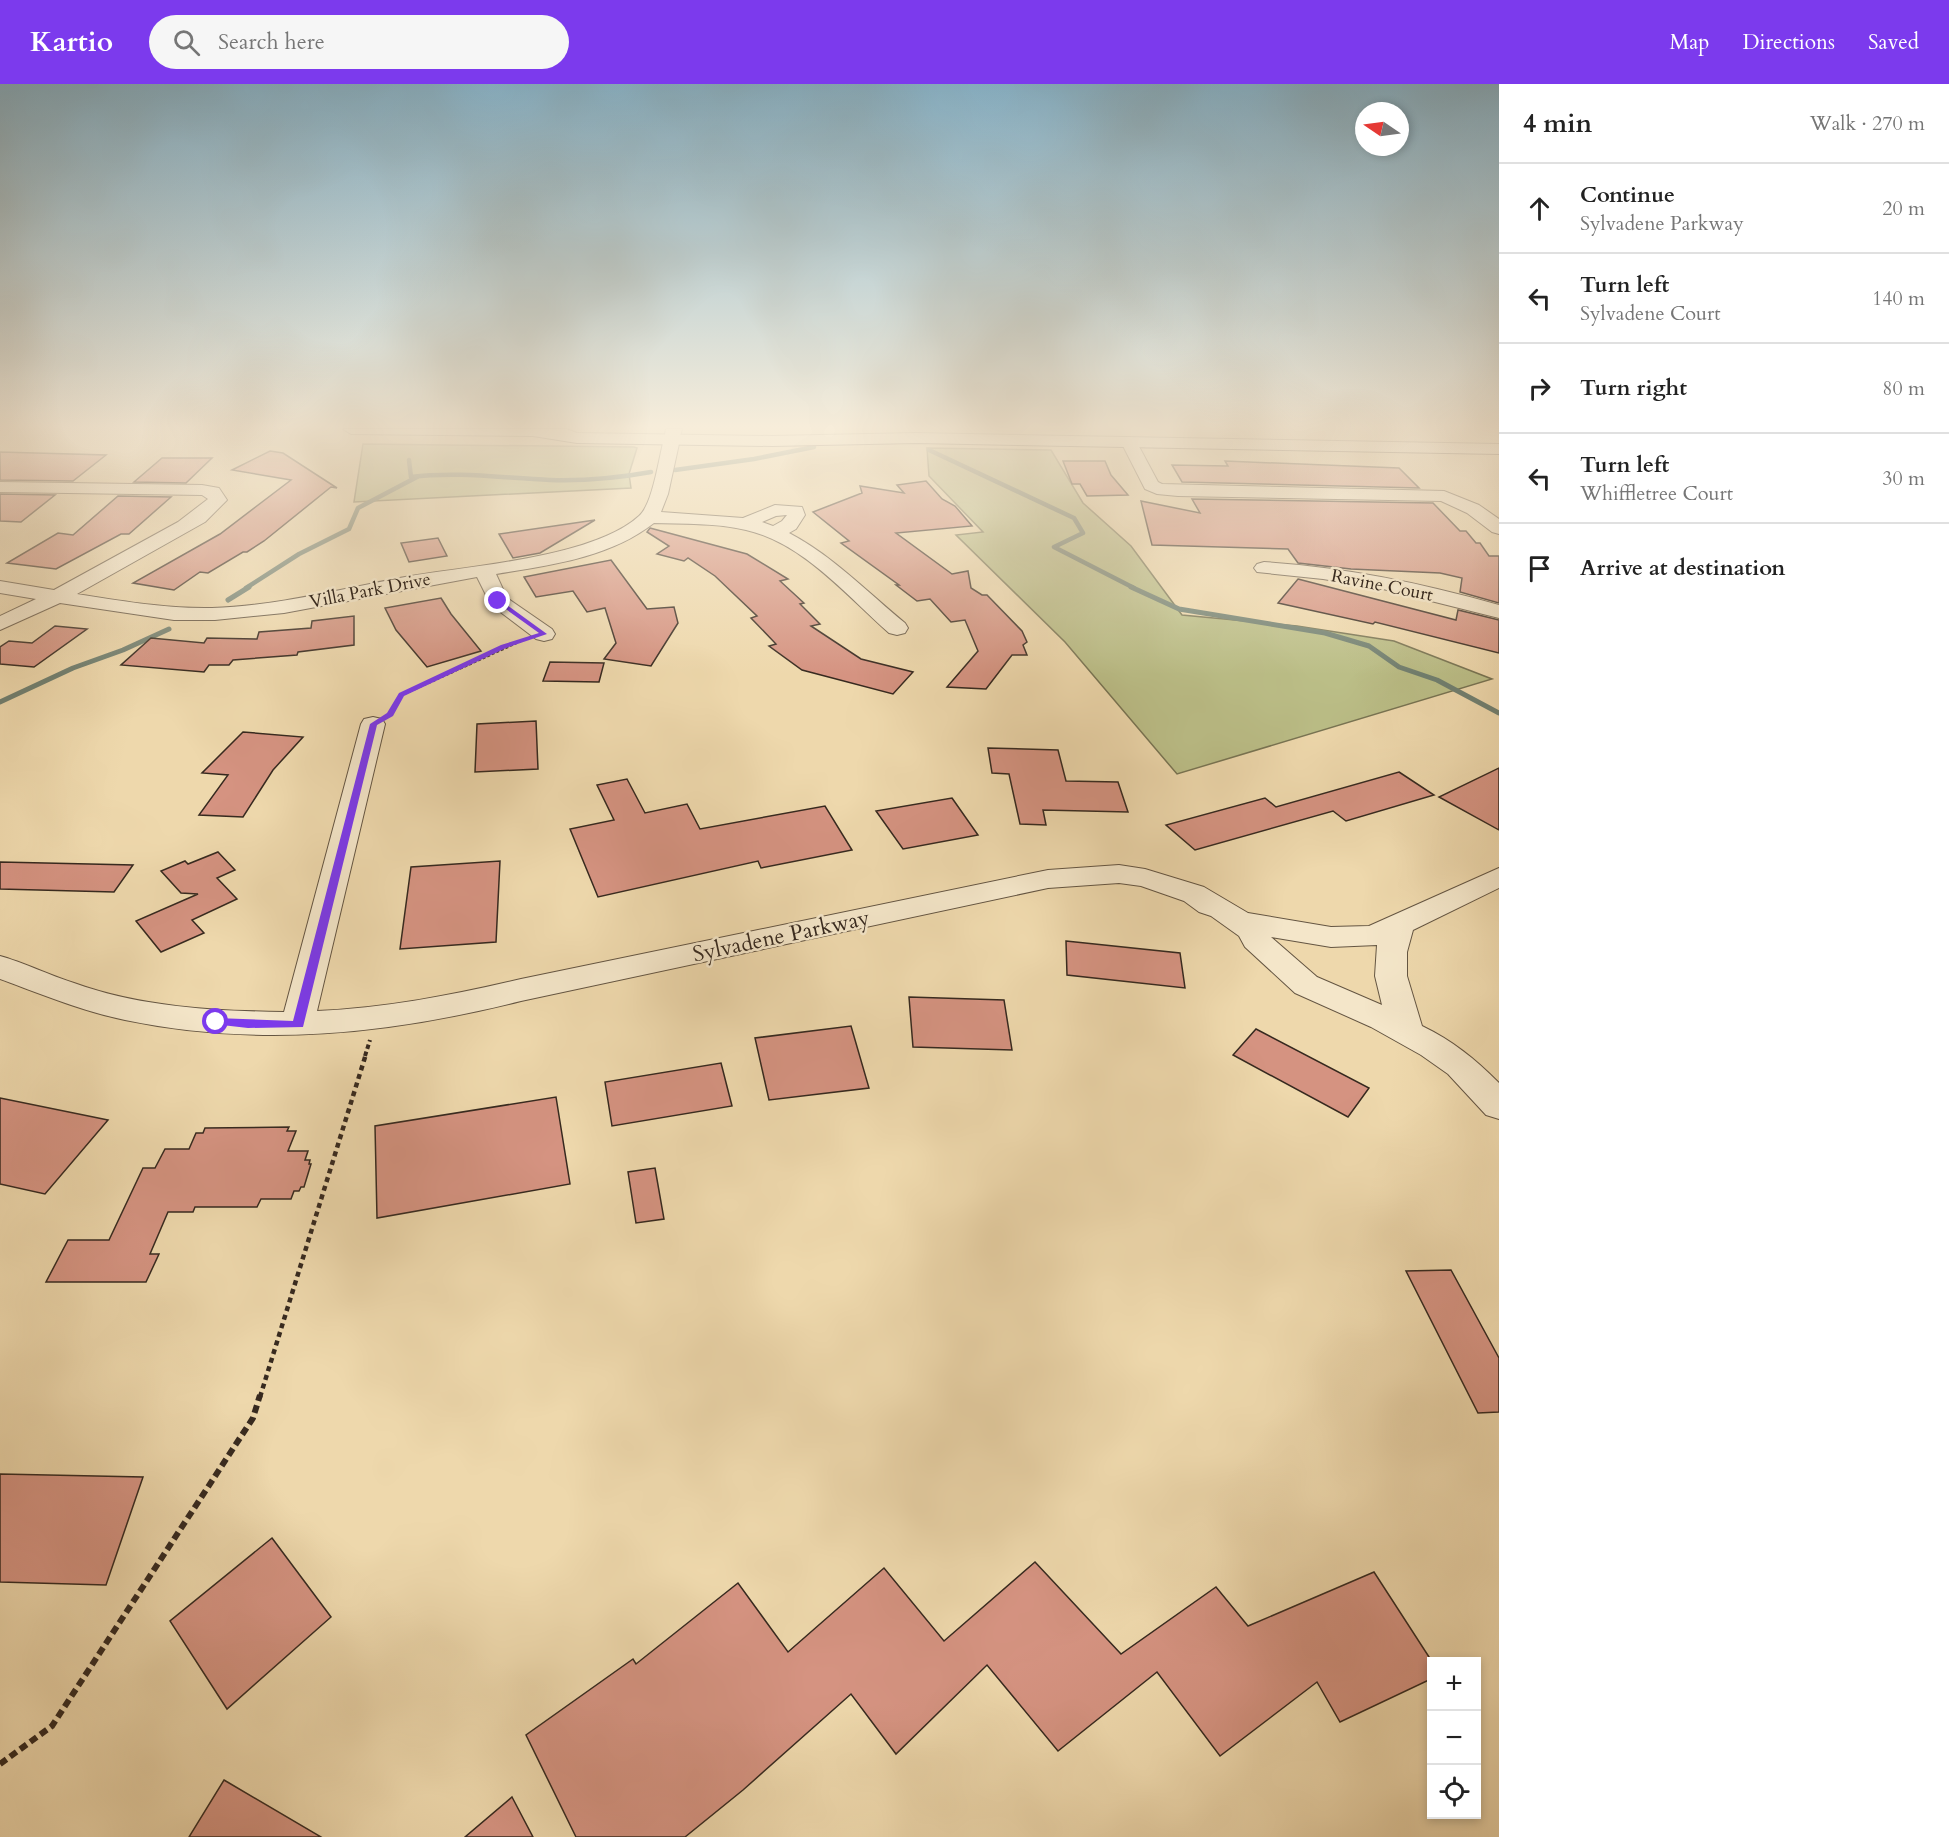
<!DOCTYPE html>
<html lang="en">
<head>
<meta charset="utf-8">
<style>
  body { margin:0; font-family:Cardo,serif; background:#f6f6f6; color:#222 }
  .controls { position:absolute; right:18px; bottom:18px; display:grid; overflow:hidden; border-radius:0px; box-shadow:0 3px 9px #0003 }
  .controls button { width:54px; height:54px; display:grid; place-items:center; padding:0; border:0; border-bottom:2px solid #e0e0e0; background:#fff; color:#222; font:30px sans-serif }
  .compass { position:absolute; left:1355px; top:18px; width:54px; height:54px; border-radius:50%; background:#fff; box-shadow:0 3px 9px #0003; rotate:283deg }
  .stop { position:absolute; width:18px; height:18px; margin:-14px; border:4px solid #7c3aed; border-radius:50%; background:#fff }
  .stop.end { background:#7c3aed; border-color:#fff; box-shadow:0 2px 6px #0008 }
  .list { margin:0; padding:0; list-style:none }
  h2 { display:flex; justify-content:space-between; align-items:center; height:78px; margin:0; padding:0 24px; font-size:26px }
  h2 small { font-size:20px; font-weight:400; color:#767676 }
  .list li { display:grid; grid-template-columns:39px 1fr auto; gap:18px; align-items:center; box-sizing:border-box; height:90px; padding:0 24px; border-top:2px solid #e0e0e0 }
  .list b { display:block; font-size:22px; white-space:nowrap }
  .list p { margin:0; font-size:20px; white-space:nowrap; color:#767676 }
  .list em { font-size:20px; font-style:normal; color:#767676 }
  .icon { flex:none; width:33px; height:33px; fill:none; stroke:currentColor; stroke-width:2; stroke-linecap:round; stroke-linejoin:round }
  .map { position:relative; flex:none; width:1499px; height:1753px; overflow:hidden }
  header { display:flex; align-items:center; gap:36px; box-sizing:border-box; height:84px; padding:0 30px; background:#7c3aed; color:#fff }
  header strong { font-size:28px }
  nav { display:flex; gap:33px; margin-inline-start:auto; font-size:21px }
  .search { width:420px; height:54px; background:#f6f6f6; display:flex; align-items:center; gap:15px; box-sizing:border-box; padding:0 21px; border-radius:33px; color:#767676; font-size:22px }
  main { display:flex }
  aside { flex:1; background:#fff }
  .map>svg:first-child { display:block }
  .green { fill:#bbbe87; stroke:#787453; stroke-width:1.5 }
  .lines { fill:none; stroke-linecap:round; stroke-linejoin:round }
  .stream-far1 { stroke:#718071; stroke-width:4.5 }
  .stream { stroke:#718071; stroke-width:5 }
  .building { fill:#d59381; stroke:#36291f; stroke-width:1.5 }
  .minor-casing { stroke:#645542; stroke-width:2 }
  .tertiary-casing { stroke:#645542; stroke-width:2 }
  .secondary-casing { stroke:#36291f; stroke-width:2 }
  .path-far3 { stroke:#36291f; stroke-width:3; stroke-dasharray:3 2; stroke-linecap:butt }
  .path-far2 { stroke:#36291f; stroke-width:4; stroke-dasharray:4.5 3; stroke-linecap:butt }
  .path-far1 { stroke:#36291f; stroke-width:4.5; stroke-dasharray:5 4; stroke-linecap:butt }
  .path { stroke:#36291f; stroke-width:6; stroke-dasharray:8 4.5; stroke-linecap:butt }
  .minor { fill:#f4e6c9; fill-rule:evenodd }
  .tertiary { fill:#f4e6c9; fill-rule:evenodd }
  .secondary { fill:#f4e6c9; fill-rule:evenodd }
  .route { fill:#7c3aed }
  .labels { text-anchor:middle; stroke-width:5; stroke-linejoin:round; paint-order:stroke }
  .far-street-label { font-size:18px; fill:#36291f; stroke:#f4e6c9 }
  .street-label { font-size:22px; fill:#36291f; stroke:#f4e6c9 }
</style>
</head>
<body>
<header>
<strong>Kartio</strong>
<div class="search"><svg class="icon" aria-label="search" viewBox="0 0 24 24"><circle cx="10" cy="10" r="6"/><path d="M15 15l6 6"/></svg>Search here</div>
<nav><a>Map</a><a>Directions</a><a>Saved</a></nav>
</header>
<main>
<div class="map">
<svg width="1499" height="1753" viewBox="0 0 1499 1753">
  <rect width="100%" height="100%" fill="#eed8ac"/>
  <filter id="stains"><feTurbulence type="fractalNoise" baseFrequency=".00333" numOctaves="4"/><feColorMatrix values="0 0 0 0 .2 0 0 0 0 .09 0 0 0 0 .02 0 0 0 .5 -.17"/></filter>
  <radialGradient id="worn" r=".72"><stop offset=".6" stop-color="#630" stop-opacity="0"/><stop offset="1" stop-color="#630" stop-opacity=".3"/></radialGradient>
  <!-- green -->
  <g class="green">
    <path d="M363,360L634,363L637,364L629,390L631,404L354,418Z"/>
    <path d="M927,364L1051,366L1083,419L1131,462L1182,531L1297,542L1394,557L1492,595L1177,690L1065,558L956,451L983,448L929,392Z"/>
  </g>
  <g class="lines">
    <!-- stream-far1 -->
    <g class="stream-far1">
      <path d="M929,366L1074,434L1083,449L1054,463L1134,504"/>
      <path d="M409,376L411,393C457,387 503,394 550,396C584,397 618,394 651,388"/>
      <path d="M675,386L754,375L814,363"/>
      <path d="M246,504L299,470L349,445L358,424L417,393"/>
    </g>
    <!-- stream -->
    <g class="stream">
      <path d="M1131,503L1179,525L1325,549L1369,562L1399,583L1437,596L1499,629"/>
      <path d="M228,516L249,503"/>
      <path d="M0,618L73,584L123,566L169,545"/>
    </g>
  </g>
  <!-- building -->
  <g class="building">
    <path d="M270,367L283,369L337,404L331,403L264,457L247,468H243L208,489L200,488L174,506L133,499L220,450L291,396L232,386Z"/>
    <path d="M0,368L106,371L73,397L0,396Z"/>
    <path d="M162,374H212L186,399L134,398Z"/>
    <path d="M1063,377H1105L1111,391L1128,411L1087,412L1080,400H1072Z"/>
    <path d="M1225,377L1399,384L1419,404L1182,398L1172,381L1228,382Z"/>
    <path d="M926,397L942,415L955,422L972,442L896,449L952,490L968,487L971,504L982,511H987L1022,547L1027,558L1023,561L1027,571H1012L986,605L947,603L978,567L965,536L951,538L930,515L917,517L896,501H899L841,459L849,457L813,428L862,409L860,402L904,409L897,401Z"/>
    <path d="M0,410L55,411L21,438L0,437Z"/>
    <path d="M118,412L171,413L129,450H121L56,485L7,479L58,449L73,451Z"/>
    <path d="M1192,415L1433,419L1460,447H1466L1476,459H1480L1489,472H1499V519L1460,508L1462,494L1440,489L1351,485L1298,479L1288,465L1152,461L1141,417L1200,429Z"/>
    <path d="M595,436L540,469L513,474L499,450Z"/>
    <path d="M650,444L747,470L788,495L780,497L804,519L800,520L820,540L811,542L861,575L913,588L893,610L802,586L769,562L776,560L751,534L757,532L715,492L688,474L684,477L657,470L669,462L647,448Z"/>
    <path d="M438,454L447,472L409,478L401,459Z"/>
    <path d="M611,476L647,525L674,523L678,539L651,582L604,575L616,559L605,524L587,528L573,507L536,513L524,493Z"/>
    <path d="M1298,495L1456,536L1458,526L1499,536V569L1375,538L1373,540L1278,519Z"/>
    <path d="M441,514L451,530L481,567L427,583L396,546L385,524Z"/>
    <path d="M354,532V561L298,568L297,571L233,576L229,581H209L204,588L121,581L151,554L204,559L207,554L257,555L259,548L311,544L312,537Z"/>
    <path d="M55,542L87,545L34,583L0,580V563L9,557L32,559Z"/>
    <path d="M550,578L604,579L599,598L543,597Z"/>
    <path d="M536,637L538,685L475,688L477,640Z"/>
    <path d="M243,648L303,653L273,686L243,733L199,731L228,691L202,689Z"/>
    <path d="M988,664L1058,666L1066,697L1118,698L1128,728L1043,726L1046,741L1020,740L1009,690L992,689Z"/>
    <path d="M1499,684V746L1439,713Z"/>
    <path d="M1399,688L1434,711L1346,737L1333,727L1195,766L1166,741L1265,714L1276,723Z"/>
    <path d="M627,695L645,729L687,720L700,745L825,722L852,766L761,784L758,777L598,813L570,745L614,736L597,701Z"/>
    <path d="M952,714L978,751L903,765L876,727Z"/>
    <path d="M218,768L235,786L217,794L237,815L192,836L204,849L161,868L136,837L198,810L181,809L161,787L185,777L188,780Z"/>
    <path d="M500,777L496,858L400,865L411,783Z"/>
    <path d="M0,778L133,781L114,808L0,805Z"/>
    <path d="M1066,857L1180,869L1185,904L1067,891Z"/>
    <path d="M909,913L1004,916L1012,966L913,963Z"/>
    <path d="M851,942L869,1004L769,1016L755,954Z"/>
    <path d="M1256,945L1369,1004L1348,1033L1233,971Z"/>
    <path d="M721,979L732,1022L612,1042L605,998Z"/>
    <path d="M556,1013L570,1100L377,1134L375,1042Z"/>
    <path d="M0,1014L108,1036L45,1110L0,1100Z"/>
    <path d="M289,1043L287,1047H296L288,1067H308L305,1076H310L309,1080H311L304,1103H301L299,1107H294L291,1115H261L257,1123H195L193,1128H168L150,1170H159L146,1198H46L68,1156H109L143,1084H155L165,1065H189L196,1049H203L205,1044Z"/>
    <path d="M655,1084L664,1135L636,1139L628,1088Z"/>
    <path d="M1451,1186L1499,1274V1328L1478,1329L1406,1187Z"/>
    <path d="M0,1390L143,1393L106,1501L0,1498Z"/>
    <path d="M272,1454L331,1533L227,1625L170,1537Z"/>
    <path d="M1035,1478L1121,1570L1216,1503L1248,1542L1374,1488L1431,1576V1595L1340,1638L1317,1598L1220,1672L1157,1588L1058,1667L987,1581L896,1670L851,1610L743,1706L685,1753H576L526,1651L633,1575L636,1580L738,1499L788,1568L884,1484L944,1557Z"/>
    <path d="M224,1696L321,1753H189Z"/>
    <path d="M512,1713L533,1753H465Z"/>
  </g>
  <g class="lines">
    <defs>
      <g id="minor">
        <path d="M672,350L680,355L668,410L661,428L743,434L775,421L802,423L805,431L796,445L789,449C833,472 867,508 905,539L908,544L905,549L897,551L889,549C846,511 803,459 746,446C716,439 684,440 654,439C609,474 551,481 496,490L507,514L552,545L555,550L552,555L544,557L536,555L491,521L477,493L284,529L215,536H174L60,519L0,546V532L36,515L0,509V497L54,506L178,438L208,415L202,411L0,408V398L202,401L219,404L227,416L205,438L77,510C122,517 167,525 212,524C277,522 341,505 405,493C467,482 593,474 639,432C653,420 659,373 664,355ZM787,431L782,437L773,442L762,438L776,432Z"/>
        <path d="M1129,353L1135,355L1158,398L1162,400L1444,407L1479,421L1499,435V450L1492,448L1467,429L1441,417L1178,412L1157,410L1145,405L1121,358Z"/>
        <path d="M1264,478C1344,483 1422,499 1499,521V534L1383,505L1323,495L1257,488L1254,484L1257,480Z"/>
        <path d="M373,633L382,635L385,640L317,927C386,924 453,911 521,895L1048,786L1119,781L1145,785L1204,803L1248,829L1331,843L1369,842L1499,784V804L1413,846L1407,868V892L1422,942C1453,957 1475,975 1499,999V1035L1486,1031L1448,990L1421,971L1371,943L1295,909L1245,863L1239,852L1211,832L1199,828L1184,817L1141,802L1119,799L1048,804L521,917C390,950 259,964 125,936C82,927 41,910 0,895V872C25,879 49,891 74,899C140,923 214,927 284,928L361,640L364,635ZM1271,853L1331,863L1377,861L1375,892L1382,921L1317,893Z"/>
      </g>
      <path id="tertiary" d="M666,345H682L678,359H666L664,355Z"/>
      <path id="secondary" d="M343,345H566L577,349L772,352L916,349L1499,360V370L916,359L772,362L577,359L533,352L351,350Z"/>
    </defs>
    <!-- minor casing -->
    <use href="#minor" class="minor-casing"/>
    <!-- tertiary casing -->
    <use href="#tertiary" class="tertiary-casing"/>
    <!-- secondary casing -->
    <use href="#secondary" class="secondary-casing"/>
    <!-- path-far3 -->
    <path class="path-far3" d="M391,629L401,611L518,558"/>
    <!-- path-far2 -->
    <path class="path-far2" d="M365,972L370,956"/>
    <!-- path-far1 -->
    <path class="path-far1" d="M260,1313L366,970"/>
    <!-- path -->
    <path class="path" d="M0,1680L52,1642L253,1334L260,1311"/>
    <!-- minor -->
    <use href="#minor" class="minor"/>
    <!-- tertiary -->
    <use href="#tertiary" class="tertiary"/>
    <!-- secondary -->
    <use href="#secondary" class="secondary"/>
  </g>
  <!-- sky -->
  <linearGradient id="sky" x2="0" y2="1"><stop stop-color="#88b6ce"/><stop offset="0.58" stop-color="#f7edda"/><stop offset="1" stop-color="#f7edda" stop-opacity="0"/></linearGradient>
  <rect width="1499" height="591" fill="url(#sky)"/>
  <!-- route -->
  <path class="route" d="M496,516H500L547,550L506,564L404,612L393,632L377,641L303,943L248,944L213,940V935L216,934L293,937L370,640L387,629L399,609L501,561L539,549L496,518Z"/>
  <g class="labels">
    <!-- far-street labels -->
    <g class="far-street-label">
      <text transform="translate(1382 501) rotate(11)" y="6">Ravine Court</text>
      <text transform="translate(370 506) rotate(-11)" y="6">Villa Park Drive</text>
    </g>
    <!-- street labels -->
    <g class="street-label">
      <text transform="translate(781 851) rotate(-12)" y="8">Sylvadene Parkway</text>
    </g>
  </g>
  <rect width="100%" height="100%" filter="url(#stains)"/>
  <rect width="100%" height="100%" fill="url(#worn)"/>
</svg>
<div class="controls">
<button>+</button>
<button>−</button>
<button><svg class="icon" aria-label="locate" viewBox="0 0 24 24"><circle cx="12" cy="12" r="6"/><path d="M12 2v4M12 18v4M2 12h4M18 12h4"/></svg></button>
</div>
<svg class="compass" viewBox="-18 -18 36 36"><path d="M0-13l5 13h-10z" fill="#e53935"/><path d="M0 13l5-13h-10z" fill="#767676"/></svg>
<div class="stop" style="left:216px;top:938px"></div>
<div class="stop end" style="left:498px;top:517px"></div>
</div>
<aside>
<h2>4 min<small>Walk · 270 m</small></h2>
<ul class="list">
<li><svg class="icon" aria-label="ahead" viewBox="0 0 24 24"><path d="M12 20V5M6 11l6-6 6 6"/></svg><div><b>Continue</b><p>Sylvadene Parkway</p></div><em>20 m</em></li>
<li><svg class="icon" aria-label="left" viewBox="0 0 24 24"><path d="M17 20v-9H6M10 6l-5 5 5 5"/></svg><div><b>Turn left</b><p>Sylvadene Court</p></div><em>140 m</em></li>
<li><svg class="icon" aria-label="right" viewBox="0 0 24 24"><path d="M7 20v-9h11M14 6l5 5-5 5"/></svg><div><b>Turn right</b></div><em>80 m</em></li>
<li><svg class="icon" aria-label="left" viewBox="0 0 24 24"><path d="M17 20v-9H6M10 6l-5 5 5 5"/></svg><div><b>Turn left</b><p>Whiffletree Court</p></div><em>30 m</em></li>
<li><svg class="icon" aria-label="arrive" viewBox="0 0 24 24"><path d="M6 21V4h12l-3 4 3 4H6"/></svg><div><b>Arrive at destination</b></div></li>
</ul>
</aside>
</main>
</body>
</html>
